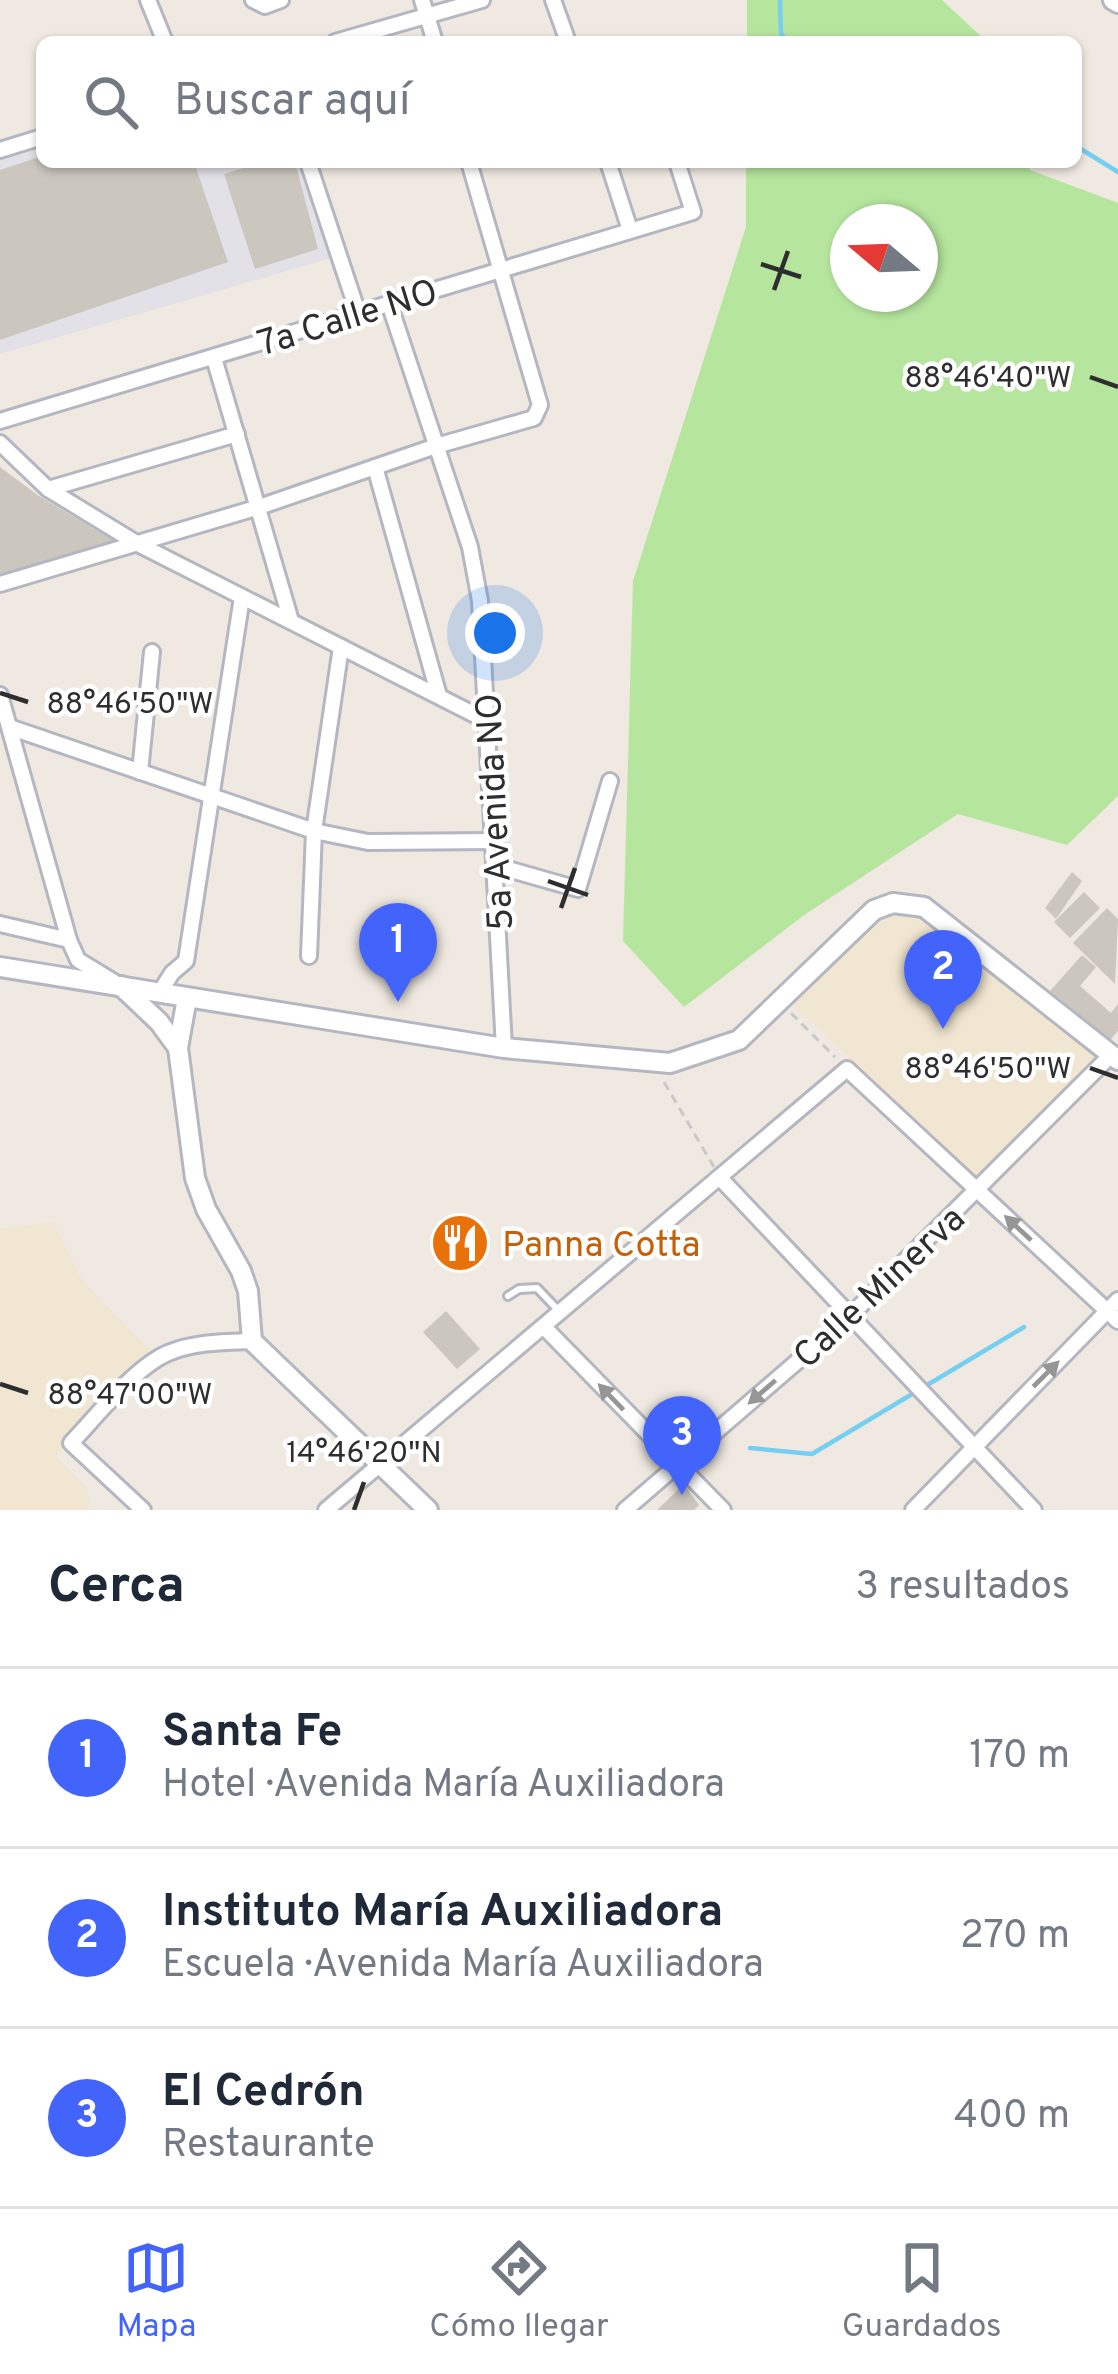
<!DOCTYPE html>
<html lang="es">
<head>
<meta charset="utf-8">
<style>
  body { margin:0; font-family:Overpass,sans-serif; background:#f2f2f3; color:#1f2937 }
  .compass { position:absolute; left:830px; top:204px; width:108px; height:108px; border-radius:50%; background:#fff; box-shadow:0 3px 9px #0004; rotate:289deg }
  .you { position:absolute; left:495px; top:633px; width:42px; height:42px; margin:-30px; border:9px solid #fff; border-radius:50%; background:#1a73e8; box-shadow:0 0 0 18px #1a73e833 }
  .badge { display:grid; place-items:center; width:78px; height:78px; border-radius:50%; background:#4264fb; color:#fff; font-size:39px; font-weight:700 }
  .pin { position:absolute; translate:-50% -99px; filter:drop-shadow(0 3px 6px #0008) }
  .pin::after { content:''; position:absolute; top:63px; width:42px; height:36px; background:inherit; clip-path:polygon(0 0,100% 0,50% 100%) }
  .list { margin:0; padding:0; list-style:none }
  h2 { display:flex; justify-content:space-between; align-items:center; height:156px; margin:0; padding:0 48px; font-size:51px }
  h2 small { font-size:39px; font-weight:400; color:#747a83 }
  .list li { display:grid; grid-template-columns:78px 1fr auto; gap:36px; align-items:center; box-sizing:border-box; height:180px; padding:0 48px; border-top:3px solid #e0e1e3 }
  .list b { display:block; font-size:45px; white-space:nowrap }
  .list p { margin:0; font-size:39px; white-space:nowrap; color:#747a83 }
  .list em { font-size:39px; font-style:normal; color:#747a83 }
  .icon { flex:none; width:66px; height:66px; fill:none; stroke:currentColor; stroke-width:2; stroke-linecap:round; stroke-linejoin:round }
  .map { position:relative; flex:none; width:1118px; height:1510px; overflow:hidden }
  .search { position:absolute; background:#fff; box-shadow:0 3px 9px #0004; left:36px; right:36px; top:36px; height:132px; display:flex; align-items:center; gap:30px; box-sizing:border-box; padding:0 42px; border-radius:18px; color:#747a83; font-size:45px }
  .sheet { height:696px; background:#fff }
  nav { display:flex; justify-content:space-around; align-items:center; box-sizing:border-box; height:168px; border-top:3px solid #e0e1e3; background:#fff; font-size:33px; color:#747a83 }
  nav a { display:grid; justify-items:center; gap:6px }
  nav .on { color:#4264fb }
  .map>svg:first-child { display:block }
  .industrial { fill:#e3e1e8 }
  .education { fill:#f0e6d1 }
  .green { fill:#b6e59e; fill-rule:evenodd }
  .lines { fill:none; stroke-linecap:round; stroke-linejoin:round }
  .stream { stroke:#75cff0; stroke-width:4.5 }
  .building { fill:#cbc7bf }
  .lane-casing { stroke:#b4b7c1; stroke-width:12 }
  .street-casing { stroke:#b4b7c1; stroke-width:20 }
  .secondary-casing { stroke:#b4b7c1; stroke-width:24 }
  .path { stroke:#c9c9c9; stroke-width:3; stroke-dasharray:9 6; stroke-linecap:butt }
  .lane { stroke:#fff; stroke-width:6 }
  .street { stroke:#fff; stroke-width:14 }
  .secondary { stroke:#fff; stroke-width:18 }
  .oneway { fill:#969696 }
  .ticks { fill:none; stroke:#2e2e2e; stroke-width:4.5 }
  .labels { text-anchor:middle; stroke-width:9; stroke-linejoin:round; paint-order:stroke }
  .street-label { font-size:36px; fill:#2e2e2e; stroke:#fff }
  .food-label { font-size:36px; fill:#c56008; stroke:#fff; text-anchor:start }
  .ticks-label { font-size:30px; text-anchor:middle; fill:#2e2e2e; stroke:#fff; stroke-width:9; stroke-linejoin:round; paint-order:stroke }
</style>
</head>
<body>
<div class="map">
<svg width="1118" height="1510" viewBox="0 0 1118 1510">
  <rect width="100%" height="100%" fill="#efe9e1"/>
  <!-- industrial -->
  <path class="industrial" d="M42,141V162H310L342,255L0,354V155Z"/>
  <!-- education -->
  <g class="education">
    <path d="M901,910L923,917L1100,1054L978,1181L793,1004L888,913Z"/>
    <path d="M53,1222L82,1280L150,1351L73,1426L71,1443L55,1456L87,1488L90,1510H0V1229Z"/>
  </g>
  <!-- green -->
  <g class="green">
    <path d="M747,0H942L987,42H747Z"/>
    <path d="M746,162H1027L1030,170L1118,203V796L1067,845L958,814L804,915L684,1007L623,941L633,581L746,227ZM848,222H920V294H848Z"/>
  </g>
  <g class="lines">
    <!-- stream -->
    <g class="stream">
      <path d="M780,0L781,33L787,42"/>
      <path d="M1076,146L1118,172"/>
      <path d="M750,1448L812,1454L1024,1327"/>
    </g>
  </g>
  <!-- building -->
  <g class="building">
    <path d="M42,156V162H194L228,262L0,340V170Z"/>
    <path d="M262,162H295L318,249L255,269L224,174Z"/>
    <path d="M0,467L39,496L116,542L0,576Z"/>
    <path d="M1072,872L1082,881L1056,919L1045,908Z"/>
    <path d="M1084,892L1100,908L1070,938L1054,922Z"/>
    <path d="M1107,908L1118,919L1115,984L1073,943Z"/>
    <path d="M1082,955L1096,967L1080,986L1111,1013L1118,1004V1031L1110,1040L1050,991Z"/>
    <path d="M459,1226L476,1246L461,1259L444,1239Z"/>
    <path d="M446,1311L480,1349L457,1369L423,1332Z"/>
    <path d="M684,1484L699,1505L694,1510H657Z"/>
  </g>
  <g class="lines">
    <defs>
      <path id="lane" d="M508,1296L519,1289L537,1288L559,1311"/>
      <g id="street">
        <path d="M148,0L165,42"/>
        <path d="M253,0L265,6L281,0"/>
        <path d="M422,0L435,42"/>
        <path d="M553,0L568,42"/>
        <path d="M335,42L482,0"/>
        <path d="M0,150L42,137"/>
        <path d="M308,162L358,313"/>
        <path d="M608,162L630,230"/>
        <path d="M389,303L470,547L480,601L504,1048"/>
        <path d="M214,358L291,621"/>
        <path d="M0,421L693,212L677,162"/>
        <path d="M0,443L48,489L138,544L489,722"/>
        <path d="M375,467L439,696"/>
        <path d="M48,489L237,434"/>
        <path d="M0,584L259,507L436,446L534,418L540,405L469,162"/>
        <path d="M0,695L69,940L78,960L114,982"/>
        <path d="M12,728L314,831L368,842L496,841"/>
        <path d="M140,772L152,652"/>
        <path d="M497,866L578,889L610,781"/>
        <path d="M0,924L69,940"/>
        <path d="M309,956L314,831L341,647"/>
        <path d="M160,992L172,973L186,961L242,597"/>
        <path d="M721,1179L1034,1510"/>
        <path d="M545,1328L723,1510"/>
        <path d="M143,1510L71,1443C96,1417 135,1367 168,1353C194,1342 224,1342 252,1341"/>
        <path d="M326,1510L847,1069L1118,1321"/>
        <path d="M625,1510L850,1316L1111,1055"/>
        <path d="M913,1510L1118,1300"/>
      </g>
      <g id="secondary">
        <path d="M1113,0L1118,3"/>
        <path d="M0,967L504,1048L670,1063L739,1040L874,910L893,903L924,907L1118,1060"/>
        <path d="M121,986L159,1022L178,1048"/>
        <path d="M187,998L178,1048L195,1178L206,1209L241,1271L248,1291L252,1341L428,1510"/>
      </g>
    </defs>
    <!-- lane casing -->
    <use href="#lane" class="lane-casing"/>
    <!-- street casing -->
    <use href="#street" class="street-casing"/>
    <!-- secondary casing -->
    <use href="#secondary" class="secondary-casing"/>
    <!-- path -->
    <g class="path">
      <path d="M791,1013L835,1057"/>
      <path d="M664,1082L714,1167"/>
    </g>
    <!-- lane -->
    <use href="#lane" class="lane"/>
    <!-- street -->
    <use href="#street" class="street"/>
    <!-- secondary -->
    <use href="#secondary" class="secondary"/>
  </g>
  <!-- one-way arrows -->
  <defs><path id="oneway-solid" d="M-6-.8H1V-3.2L6.5 0L1 3.2V.8H-6Z" transform="scale(3)"/></defs>
  <g class="oneway">
    <use href="#oneway-solid" transform="translate(1018 1228) rotate(-137)"/>
    <use href="#oneway-solid" transform="translate(1046 1374) rotate(-45)"/>
    <use href="#oneway-solid" transform="translate(762 1392) rotate(139)"/>
    <use href="#oneway-solid" transform="translate(611 1397) rotate(-134)"/>
  </g>
  <!-- ticks -->
  <path class="ticks" d="M761,264L801,277M774,290L788,251M1090,377L1118,387M0,693L28,702M548,881L588,895M561,908L575,868M1090,1068L1118,1078M0,1384L28,1393M354,1510L364,1482"/>
  <!-- icons -->
  <defs>
    <symbol id="restaurant-disc" viewBox="-11 -11 22 22"><circle r="9.5" fill="#e8710a" stroke="#fff"/><path d="M-5-6h1v4h1v-4h1v4h1v-4h1v5L-1.5 .5V6h-2V.5L-5-1ZM5-6V6H3V1.5H1.5Q1.5-4 5-6Z" fill="#fff"/></symbol>
  </defs>
  <g fill-rule="evenodd">
    <use href="#restaurant-disc" x="427" y="1210" width="66" height="66"/>
  </g>
  <g class="labels">
    <!-- street labels -->
    <g class="street-label">
      <text transform="translate(347 316) rotate(-17)" y="13">7a Calle NO</text>
      <text transform="translate(493 812) rotate(-93)" y="13">5a Avenida NO</text>
      <text transform="translate(878 1286) rotate(-43)" y="13">Calle Minerva</text>
    </g>
    <!-- food labels -->
    <g class="food-label">
      <text x="502" y="1256">Panna Cotta</text>
    </g>
  </g>
  <g class="ticks-label">
    <text x="988" y="387">88°46'40"W</text>
    <text x="130" y="713">88°46'50"W</text>
    <text x="988" y="1078">88°46'50"W</text>
    <text x="130" y="1404">88°47'00"W</text>
    <text x="364" y="1462">14°46'20"N</text>
  </g>
</svg>
<svg class="compass" viewBox="-18 -18 36 36"><path d="M0-13l5 13h-10z" fill="#e53935"/><path d="M0 13l5-13h-10z" fill="#747a83"/></svg>
<div class="you"></div>
<div class="pin badge" style="left:398px;top:1002px">1</div>
<div class="pin badge" style="left:943px;top:1029px">2</div>
<div class="pin badge" style="left:682px;top:1495px">3</div>
<div class="search"><svg class="icon" aria-label="search" viewBox="0 0 24 24"><circle cx="10" cy="10" r="6"/><path d="M15 15l6 6"/></svg>Buscar aquí</div>
</div>
<section class="sheet">
<h2>Cerca<small>3 resultados</small></h2>
<ul class="list">
<li><span class="badge">1</span><div><b>Santa Fe</b><p>Hotel · Avenida María Auxiliadora</p></div><em>170 m</em></li>
<li><span class="badge">2</span><div><b>Instituto María Auxiliadora</b><p>Escuela · Avenida María Auxiliadora</p></div><em>270 m</em></li>
<li><span class="badge">3</span><div><b>El Cedrón</b><p>Restaurante</p></div><em>400 m</em></li>
</ul>
</section>
<nav>
<a class="on"><svg class="icon" aria-label="map" viewBox="0 0 24 24"><path d="M3 6l6-2 6 2 6-2v14l-6 2-6-2-6 2zM9 4v14M15 6v14"/></svg>Mapa</a>
<a><svg class="icon" aria-label="directions" viewBox="0 0 24 24"><path d="M12 3l9 9-9 9-9-9zM9 14v-3h6M13 9l2 2-2 2"/></svg>Cómo llegar</a>
<a><svg class="icon" aria-label="saved" viewBox="0 0 24 24"><path d="M7 4h10v16l-5-4-5 4z"/></svg>Guardados</a>
</nav>
</body>
</html>
